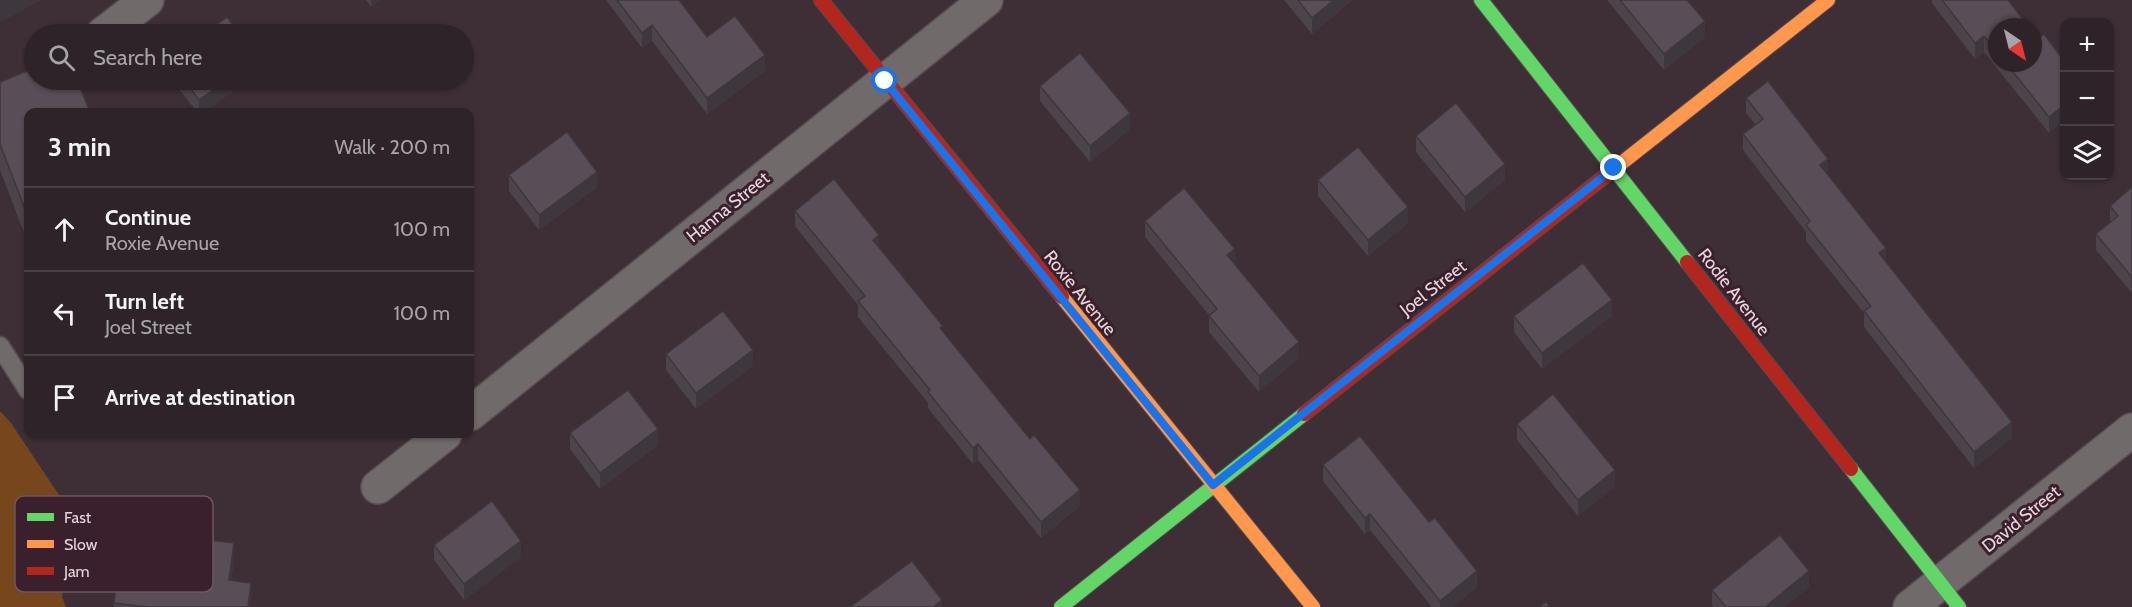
<!DOCTYPE html>
<html lang="en">
<head>
<meta charset="utf-8">
<style>
  body { margin:0; font-family:Cabin,sans-serif; background:#3a2f34; color:#f1f3f6 }
  .controls { position:absolute; right:18px; top:18px; display:grid; overflow:hidden; border-radius:12px; box-shadow:0 2px 4px #0004 }
  .controls button { width:54px; height:54px; display:grid; place-items:center; padding:0; border:0; border-bottom:2px solid #494045; background:#2e2328; color:#f1f3f6; font:30px sans-serif }
  .compass { position:absolute; left:1988px; top:18px; width:54px; height:54px; border-radius:50%; background:#2e2328; box-shadow:0 2px 4px #0004; rotate:145deg }
  .stop { position:absolute; width:18px; height:18px; margin:-14px; border:4px solid #1a73e8; border-radius:50%; background:#fff }
  .stop.end { background:#1a73e8; border-color:#fff; box-shadow:0 2px 6px #0008 }
  .list { margin:0; padding:0; list-style:none }
  h2 { display:flex; justify-content:space-between; align-items:center; height:78px; margin:0; padding:0 24px; font-size:26px }
  h2 small { font-size:20px; font-weight:400; color:#a7a4a8 }
  .list li { display:grid; grid-template-columns:39px 1fr auto; gap:18px; align-items:center; box-sizing:border-box; height:84px; padding:0 24px; border-top:2px solid #494045 }
  .list b { display:block; font-size:22px; white-space:nowrap }
  .list p { margin:0; font-size:20px; white-space:nowrap; color:#a7a4a8 }
  .list em { font-size:20px; font-style:normal; color:#a7a4a8 }
  .icon { flex:none; width:33px; height:33px; fill:none; stroke:currentColor; stroke-width:2; stroke-linecap:round; stroke-linejoin:round }
  .map { position:relative; flex:none; width:2132px; height:607px; overflow:hidden }
  .search { position:absolute; background:#2e2328; box-shadow:0 2px 4px #0004; left:24px; top:24px; width:450px; height:66px; display:flex; align-items:center; gap:15px; box-sizing:border-box; padding:0 21px; border-radius:33px; color:#a7a4a8; font-size:22px }
  .panel { position:absolute; background:#2e2328; box-shadow:0 2px 4px #0004; left:24px; top:108px; width:450px; height:330px; border-radius:12px }
  .map>svg:first-child { display:block }
  .green { fill:#77461c }
  .lines { fill:none; stroke-linecap:round; stroke-linejoin:round }
  .lane-casing { stroke:#584b51; stroke-width:21 }
  .street-casing { stroke:#584b51; stroke-width:36 }
  .fast-casing { stroke:#584b51; stroke-width:16 }
  .slow-casing { stroke:#584b51; stroke-width:16 }
  .jam-casing { stroke:#584b51; stroke-width:16 }
  .lane { stroke:#716a6b; stroke-width:18 }
  .street { stroke:#716a6b; stroke-width:33 }
  .fast { stroke:#63d668; stroke-width:14 }
  .slow { stroke:#ff974d; stroke-width:14 }
  .jam { stroke:#b3261e; stroke-width:14 }
  .wall { fill:#4d434b }
  .shaded-wall { fill:#3e373d }
  .building { fill:#594e57; stroke:#3e373d; stroke-width:1.5 }
  .route { stroke:#1a73e8; stroke-width:8 }
  .labels { text-anchor:middle; stroke-width:6; stroke-linejoin:round; paint-order:stroke }
  .street-label { font-size:18px; fill:#e8d6dd; stroke:#3a1f2c }
  .key { fill:#3a1f2c; stroke:#6e5661; stroke-width:1.5 }
  .key-label { font-size:16px; fill:#e8d6dd }
</style>
</head>
<body>
<div class="map">
<svg width="2132" height="607" viewBox="0 0 2132 607">
  <rect width="100%" height="100%" fill="#3e2f36"/>
  <!-- green -->
  <path class="green" d="M0,411L11,423L59,495L66,548L62,597L66,607H0Z"/>
  <g class="lines">
    <defs>
      <path id="lane" d="M0,346L28,390"/>
      <g id="street">
        <path d="M103,34L147,0"/>
        <path d="M470,414L986,0"/>
        <path d="M378,487L445,434"/>
        <path d="M1910,607L2132,430"/>
      </g>
      <g id="fast">
        <path d="M1481,0L1687,262"/>
        <path d="M1851,469L1959,607"/>
        <path d="M1061,607L1304,414"/>
      </g>
      <g id="slow">
        <path d="M1609,173L1828,0"/>
        <path d="M1062,297L1313,607"/>
      </g>
      <g id="jam">
        <path d="M821,0L1062,297"/>
        <path d="M1687,262L1851,469"/>
        <path d="M1304,414L1609,173"/>
      </g>
    </defs>
    <!-- lane casing -->
    <use href="#lane" class="lane-casing"/>
    <!-- street casing -->
    <use href="#street" class="street-casing"/>
    <!-- fast casing -->
    <use href="#fast" class="fast-casing"/>
    <!-- slow casing -->
    <use href="#slow" class="slow-casing"/>
    <!-- jam casing -->
    <use href="#jam" class="jam-casing"/>
    <!-- lane -->
    <use href="#lane" class="lane"/>
    <!-- street -->
    <use href="#street" class="street"/>
    <!-- fast -->
    <use href="#fast" class="fast"/>
    <!-- slow -->
    <use href="#slow" class="slow"/>
    <!-- jam -->
    <use href="#jam" class="jam"/>
  </g>
  <!-- wall -->
  <g class="wall">
    <path d="M366,0H380L371,7Z"/>
    <path d="M606,0H679L707,37L765,71L707,114L652,41L642,48Z"/>
    <path d="M1284,0H1352L1312,34Z"/>
    <path d="M1607,0H1687L1705,37L1664,70Z"/>
    <path d="M1932,0H2008L1997,27V63H2033L2038,39L2064,61L2049,133L1984,52L1975,59L1932,3Z"/>
    <path d="M172,80H248L204,112H197Z"/>
    <path d="M0,82L28,112V243L0,170Z"/>
    <path d="M1040,86L1130,129L1090,162L1040,101Z"/>
    <path d="M1746,98L1828,174L1886,262L2012,438L1974,468L1864,327V313L1806,241V232L1743,150V134L1756,125L1746,113Z"/>
    <path d="M1416,136L1505,180L1465,212L1416,152Z"/>
    <path d="M509,175L597,187L539,230L509,191Z"/>
    <path d="M1318,180L1408,223L1368,256L1318,196Z"/>
    <path d="M2132,187L2131,292L2096,250V234L2110,223V206Z"/>
    <path d="M795,211L879,247L943,331L1080,506L1041,538L978,460L973,464L928,408V403L858,317V305L795,226Z"/>
    <path d="M1145,221L1234,265L1299,358L1259,392L1209,332V315L1145,237Z"/>
    <path d="M1514,316H1612L1542,369L1514,332Z"/>
    <path d="M666,354L753,366L696,409L666,370Z"/>
    <path d="M1517,424L1615,486L1578,516L1517,440Z"/>
    <path d="M570,433L658,445L600,489L570,449Z"/>
    <path d="M1323,465L1477,587L1452,607H1432L1370,530L1365,534L1323,481Z"/>
    <path d="M434,545L521,557L464,600L434,560Z"/>
    <path d="M234,559L231,580L251,599L250,607H114V603Z"/>
    <path d="M1809,587L1784,607H1713L1712,605V590Z"/>
  </g>
  <!-- shaded-wall -->
  <g class="shaded-wall">
    <path d="M0,0H41L0,23Z"/>
    <path d="M371,0H380L371,7Z"/>
    <path d="M1334,0H1352L1312,34V18Z"/>
    <path d="M1705,21V37L1664,70V54Z"/>
    <path d="M652,25V41L642,48V33Z"/>
    <path d="M1984,36V52L1975,59V43Z"/>
    <path d="M765,55V71L707,114V98Z"/>
    <path d="M227,80H248L204,112H199V100Z"/>
    <path d="M2064,105V120L2049,133V117Z"/>
    <path d="M1130,113V129L1090,162V146Z"/>
    <path d="M1828,159V174L1820,181V165Z"/>
    <path d="M1505,164V180L1465,212V197Z"/>
    <path d="M597,172V187L539,230V215Z"/>
    <path d="M1408,207V223L1368,256V240Z"/>
    <path d="M879,235V251L873,240Z"/>
    <path d="M1886,248V264L1879,253Z"/>
    <path d="M1235,249V265L1227,255Z"/>
    <path d="M2132,275V291L2131,292V276Z"/>
    <path d="M1612,300V316L1542,369V353Z"/>
    <path d="M1299,342V358L1259,392V376Z"/>
    <path d="M753,350V366L696,409V393Z"/>
    <path d="M2012,422V438L1974,468V452Z"/>
    <path d="M658,429V445L600,489V473Z"/>
    <path d="M305,434H313L305,438Z"/>
    <path d="M978,444V460L973,464V448Z"/>
    <path d="M1615,470V486L1578,516V500Z"/>
    <path d="M1080,490V506L1041,538V522Z"/>
    <path d="M1370,514V530L1365,534V518Z"/>
    <path d="M521,541V557L464,600V584Z"/>
    <path d="M234,543V559L229,596V580Z"/>
    <path d="M1477,571V587L1452,607H1440V601Z"/>
    <path d="M1809,571V587L1784,607H1765Z"/>
    <path d="M251,583V599L250,607H248Z"/>
    <path d="M942,600V607H933Z"/>
  </g>
  <!-- building -->
  <g class="building">
    <path d="M617,0H679L707,37L735,16L765,55L707,98L652,25L642,33Z"/>
    <path d="M1298,0H1334L1312,18Z"/>
    <path d="M1620,0H1687L1705,21L1664,54Z"/>
    <path d="M1942,0H2008L2029,27H1997V52L1984,36L1975,43Z"/>
    <path d="M227,17L240,34H204Z"/>
    <path d="M2033,32L2038,39L2044,34L2064,61V105L2049,117L2006,63H2033Z"/>
    <path d="M1080,53L1130,113L1090,146L1040,86Z"/>
    <path d="M34,68V80H77L90,112H28V217L0,144V82Z"/>
    <path d="M184,80H227L199,100Z"/>
    <path d="M1768,81L1828,159L1820,165L1886,248L1879,253L2012,422L1974,452L1864,311L1871,306L1806,225L1810,221L1743,134L1763,119L1746,98Z"/>
    <path d="M1456,103L1505,164L1465,197L1416,136Z"/>
    <path d="M567,132L597,172L539,215L509,175Z"/>
    <path d="M1358,147L1408,207L1368,240L1318,180Z"/>
    <path d="M834,179L879,235L873,240L943,326L940,328L1030,439L1034,435L1080,490L1041,522L978,444L973,448L928,392L930,390L858,301L865,296L795,211Z"/>
    <path d="M2132,187V275L2131,276L2096,234L2118,216L2110,206Z"/>
    <path d="M1184,188L1235,249L1227,255L1299,342L1259,376L1209,316L1217,309L1145,221Z"/>
    <path d="M1583,263L1612,300L1542,353L1514,316Z"/>
    <path d="M723,311L753,350L696,393L666,354Z"/>
    <path d="M628,390L658,429L600,473L570,433Z"/>
    <path d="M1553,394L1615,470L1578,500L1517,424Z"/>
    <path d="M1360,436L1429,522L1435,518L1477,571L1440,601L1370,514L1365,518L1323,465Z"/>
    <path d="M492,501L521,541L464,584L434,545Z"/>
    <path d="M124,530L234,543L229,580L251,583L248,607H148L114,603Z"/>
    <path d="M1780,535L1809,571L1765,607H1726L1712,590Z"/>
    <path d="M912,561L942,600L933,607H850Z"/>
    <path d="M1546,602L1550,607H1539Z"/>
  </g>
  <g class="lines">
    <!-- route -->
    <path class="route" d="M885,81L1213,485L1614,168"/>
  </g>
  <g class="labels">
    <!-- street labels -->
    <g class="street-label">
      <text transform="translate(728 207) rotate(-39)" y="6">Hanna Street</text>
      <text transform="translate(1433 288) rotate(-38)" y="6">Joel Street</text>
      <text transform="translate(1734 292) rotate(52)" y="6">Rodie Avenue</text>
      <text transform="translate(1080 293) rotate(51)" y="6">Roxie Avenue</text>
      <text transform="translate(2021 519) rotate(-39)" y="6">David Street</text>
    </g>
  </g>
  <!-- legend -->
  <rect x="15" y="496" width="198" height="96" rx="9" class="key"/>
  <rect x="27" y="513" width="27" height="8" fill="#63d668"/>
  <rect x="27" y="540" width="27" height="8" fill="#ff974d"/>
  <rect x="27" y="567" width="27" height="8" fill="#b3261e"/>
  <g class="key-label">
    <text x="64" y="523">Fast</text>
    <text x="64" y="550">Slow</text>
    <text x="64" y="577">Jam</text>
  </g>
</svg>
<div class="controls">
<button>+</button>
<button>−</button>
<button><svg class="icon" aria-label="layers" viewBox="0 0 24 24"><path d="M12 4l9 5-9 5-9-5zM3 14l9 5 9-5"/></svg></button>
</div>
<svg class="compass" viewBox="-18 -18 36 36"><path d="M0-13l5 13h-10z" fill="#e53935"/><path d="M0 13l5-13h-10z" fill="#a7a4a8"/></svg>
<div class="stop" style="left:885px;top:81px"></div>
<div class="stop end" style="left:1614px;top:168px"></div>
<div class="search"><svg class="icon" aria-label="search" viewBox="0 0 24 24"><circle cx="10" cy="10" r="6"/><path d="M15 15l6 6"/></svg>Search here</div>
<section class="panel">
<h2>3 min<small>Walk · 200 m</small></h2>
<ul class="list">
<li><svg class="icon" aria-label="ahead" viewBox="0 0 24 24"><path d="M12 20V5M6 11l6-6 6 6"/></svg><div><b>Continue</b><p>Roxie Avenue</p></div><em>100 m</em></li>
<li><svg class="icon" aria-label="left" viewBox="0 0 24 24"><path d="M17 20v-9H6M10 6l-5 5 5 5"/></svg><div><b>Turn left</b><p>Joel Street</p></div><em>100 m</em></li>
<li><svg class="icon" aria-label="arrive" viewBox="0 0 24 24"><path d="M6 21V4h12l-3 4 3 4H6"/></svg><div><b>Arrive at destination</b></div></li>
</ul>
</section>
</div>
</body>
</html>
